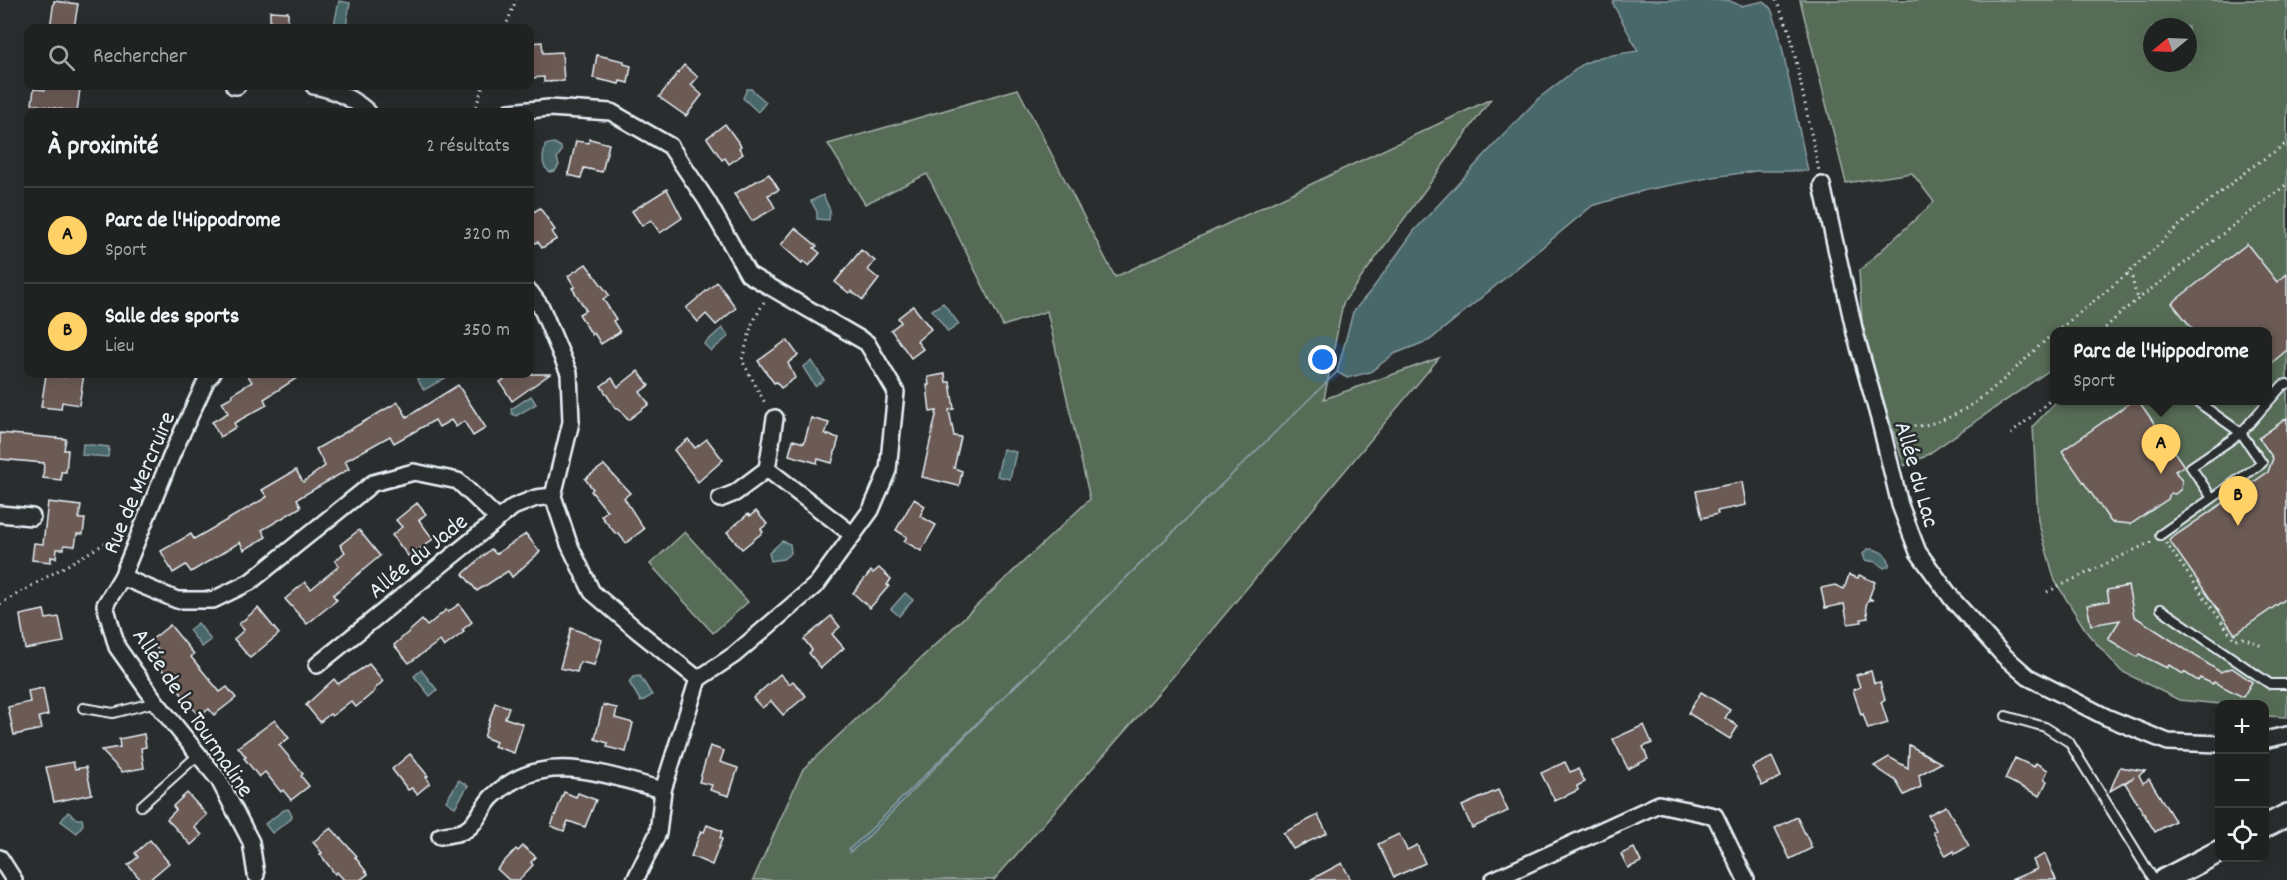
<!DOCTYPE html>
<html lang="fr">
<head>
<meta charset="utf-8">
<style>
  body { margin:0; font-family:Dekko,sans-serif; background:#2d2f2f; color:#f1f3f6 }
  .controls { position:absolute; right:18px; bottom:18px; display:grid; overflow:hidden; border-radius:12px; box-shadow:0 6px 24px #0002 }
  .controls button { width:54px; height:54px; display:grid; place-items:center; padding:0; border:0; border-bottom:2px solid #3d3f40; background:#202222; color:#f1f3f6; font:30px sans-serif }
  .compass { position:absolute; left:2143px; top:18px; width:54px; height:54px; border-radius:50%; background:#202222; box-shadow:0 6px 24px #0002; rotate:251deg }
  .you { position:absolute; left:1323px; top:360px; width:21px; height:21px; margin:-15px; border:4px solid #fff; border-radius:50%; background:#1a73e8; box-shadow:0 0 0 9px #1a73e833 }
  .badge { display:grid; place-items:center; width:39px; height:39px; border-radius:50%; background:#ffd166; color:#111; font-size:20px; font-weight:700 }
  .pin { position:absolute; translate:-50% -50px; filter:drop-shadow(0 2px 3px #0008) }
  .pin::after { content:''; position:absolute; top:32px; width:21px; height:18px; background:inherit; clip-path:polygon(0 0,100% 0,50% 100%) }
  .popup { position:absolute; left:2050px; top:327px; width:222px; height:78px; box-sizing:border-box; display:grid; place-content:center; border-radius:12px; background:#202222; filter:drop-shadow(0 2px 4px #0005); font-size:20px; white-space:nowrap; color:#a2a4a5 }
  .popup b { font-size:22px; color:#f1f3f6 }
  .popup::after { content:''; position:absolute; left:50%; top:100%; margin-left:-12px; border:12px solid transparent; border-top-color:#202222 }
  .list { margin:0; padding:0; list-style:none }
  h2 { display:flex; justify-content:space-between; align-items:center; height:78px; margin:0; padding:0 24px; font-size:26px }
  h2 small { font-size:20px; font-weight:400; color:#a2a4a5 }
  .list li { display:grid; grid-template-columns:39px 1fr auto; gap:18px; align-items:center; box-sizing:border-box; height:96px; padding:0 24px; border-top:2px solid #3d3f40 }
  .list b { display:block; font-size:22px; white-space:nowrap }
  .list p { margin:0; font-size:20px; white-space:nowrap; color:#a2a4a5 }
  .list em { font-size:20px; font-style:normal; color:#a2a4a5 }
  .icon { flex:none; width:33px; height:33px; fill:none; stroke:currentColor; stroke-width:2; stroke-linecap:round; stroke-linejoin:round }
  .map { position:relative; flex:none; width:2287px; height:880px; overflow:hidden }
  .search { position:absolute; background:#202222; box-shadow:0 6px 24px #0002; left:24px; top:24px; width:510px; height:66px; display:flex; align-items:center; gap:15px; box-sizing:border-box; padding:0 21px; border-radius:12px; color:#a2a4a5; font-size:22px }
  .panel { position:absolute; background:#202222; box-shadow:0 6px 24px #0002; left:24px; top:108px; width:510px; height:270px; border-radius:12px }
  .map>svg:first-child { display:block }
  .green { fill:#576c57; stroke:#a0aea8; stroke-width:1.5; fill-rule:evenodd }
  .water { fill:#49676b; stroke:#899ea3; stroke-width:1.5 }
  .building { fill:#6c5a55; stroke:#e8f1f8; stroke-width:1.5 }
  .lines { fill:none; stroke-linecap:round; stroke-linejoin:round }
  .lane-casing { stroke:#e8f1f8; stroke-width:12 }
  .street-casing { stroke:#e8f1f8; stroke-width:20 }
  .secondary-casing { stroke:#e8f1f8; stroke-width:26 }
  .path { stroke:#e8f1f8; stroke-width:3; stroke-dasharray:1.5 4.5; stroke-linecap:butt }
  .lane { stroke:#2a2d2e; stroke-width:8 }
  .street { stroke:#2a2d2e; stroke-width:15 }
  .secondary { stroke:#2a2d2e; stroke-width:21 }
  .labels { text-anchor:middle; stroke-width:5; stroke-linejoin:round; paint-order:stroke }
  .street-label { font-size:24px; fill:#e8f1f8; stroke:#2a2d2e }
</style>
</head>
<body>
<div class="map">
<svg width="2287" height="880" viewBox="0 0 2287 880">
  <rect width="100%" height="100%" fill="#2a2d2e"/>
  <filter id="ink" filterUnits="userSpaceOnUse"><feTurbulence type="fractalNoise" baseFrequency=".0167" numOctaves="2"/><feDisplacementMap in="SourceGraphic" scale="12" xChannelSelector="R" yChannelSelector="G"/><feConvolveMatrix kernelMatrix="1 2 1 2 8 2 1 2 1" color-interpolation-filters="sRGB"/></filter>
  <g filter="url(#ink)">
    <!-- green -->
    <g class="green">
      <path d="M1800,0H2287V717L2265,716L2264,704H2220L2179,700L2121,671L2088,634L2055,581L2038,521L2033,426L2057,401L2268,400V332H2054V367L1924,457L1904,466L1875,372L1862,322L1859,271L1934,202L1912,173L1846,183ZM2152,27H2188V63H2152Z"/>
      <path d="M1018,89L1115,277L1491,99L1343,303L1324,399L1439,358L1176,673L994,880H753L803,769L1090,499L1047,311L1003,326L927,174L865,204L828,144Z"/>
      <path d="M685,532L748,602L713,633L650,564Z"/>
    </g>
    <!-- water -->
    <g class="water">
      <path d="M1614,0H1728L1741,6L1764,1L1771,9L1778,28L1808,171H1756L1713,177L1646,190L1592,206L1430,340L1394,354L1370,372L1347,378L1337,372L992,709L865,840L850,852L849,849L863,837L992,708L1337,372L1353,312L1373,288L1414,231L1508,130L1539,98L1583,64L1600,57L1638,51L1613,4Z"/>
      <path d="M339,1L350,3L346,27L334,25Z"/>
      <path d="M747,89H751L766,102L758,112L743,98Z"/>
      <path d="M554,143L561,147V152L557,158L559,165L555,171L550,172C539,165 544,155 545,145Z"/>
      <path d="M823,195L830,210L829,220L817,219V212L811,201Z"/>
      <path d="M943,303L959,324L948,332L932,310Z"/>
      <path d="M722,328L729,336L711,351L704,344Z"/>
      <path d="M812,361L824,380L815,386L803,367Z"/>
      <path d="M427,374H445L447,377L424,390L417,379Z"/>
      <path d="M531,396L536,404L516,416L512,414L511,409Z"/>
      <path d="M83,444L109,447L108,457L82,455Z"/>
      <path d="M1003,449L1016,452L1010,479L997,476Z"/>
      <path d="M782,541L790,544L791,553L783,559L771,561L769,553Z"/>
      <path d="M1867,549C1877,548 1891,555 1889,566L1884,568L1876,562L1865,560L1863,554Z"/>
      <path d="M905,593L913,600L899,616L891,609Z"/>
      <path d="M198,623L211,640L202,647L189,630Z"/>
      <path d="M421,670L437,690L430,696L414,676Z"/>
      <path d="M640,676L652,695L641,702L629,682L633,677Z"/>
      <path d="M459,780L468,786L455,807L446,801Z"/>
      <path d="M288,809L292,815L291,819L272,833L265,824L284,810Z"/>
      <path d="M68,812L77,819H82L83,824L77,833L61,821Z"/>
    </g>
    <!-- building -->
    <g class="building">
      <path d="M54,1L78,4L74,28H50Z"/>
      <path d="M270,11L288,12V28H270Z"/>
      <path d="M542,42L543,53L562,52L564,81L544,82V77L531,78L530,43Z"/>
      <path d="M597,55L624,61V64L631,66L628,83L620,81L619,84L593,78Z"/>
      <path d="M684,65L698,77L691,85L702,95L686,116L659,97Z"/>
      <path d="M46,86L80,89L77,112L32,104L34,89L45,90Z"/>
      <path d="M725,124L741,146L739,148L743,154L729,164L725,158L722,160L707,138Z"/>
      <path d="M590,139L609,144L602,172L584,168L581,178L568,175L576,141L589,143Z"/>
      <path d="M769,174L779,190L768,195L775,208L752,221L734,194Z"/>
      <path d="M667,189L682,218L660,233L651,220L642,226L632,211Z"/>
      <path d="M540,208L555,230L552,232L557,239L542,248L538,242L535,243L530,234V214Z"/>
      <path d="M795,228L817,246L814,248L820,253L809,266L803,261L802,263L781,245Z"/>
      <path d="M2247,244L2277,282L2287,274V350L2268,366V332H2195L2172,303Z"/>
      <path d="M861,250L875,261L868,270L879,279L863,300L851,291L849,293L835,282Z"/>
      <path d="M586,264L609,295L603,299L616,319L613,321L620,332L601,344L594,333L592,335L579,314L586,310L572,288L575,287L568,276Z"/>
      <path d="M717,282L736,308L716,325L706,314L698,322L686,308Z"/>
      <path d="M913,306L931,329L917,341L923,349L911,358L891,330L901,322L898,318Z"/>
      <path d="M787,340L798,355L788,363L795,378L781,388L776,382L774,383L758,361Z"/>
      <path d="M638,371L649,385L640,392L649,404L628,420L618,408L616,409L601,386L612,378L618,387Z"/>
      <path d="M66,374H84L79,405L62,402L61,409L41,407L46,375L65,377Z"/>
      <path d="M247,374H303L264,399L267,405L234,423L236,427L220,437L212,422L228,413L222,402L233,396L232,394L252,382Z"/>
      <path d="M513,374H550L512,401L500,382Z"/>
      <path d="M945,374L946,382H950L954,409L949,410L954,436L961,437L954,468L962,471L959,486L922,477L937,411L930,412L927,385H929L928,377Z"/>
      <path d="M458,385L486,428L473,436L464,421L456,427L451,420L439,427L435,420L394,443L390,436L345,461L349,469L297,499L301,507L262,530L266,537L244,550L240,542L191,572L186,565L173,573L161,551L191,534L194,539L267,497L262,490L296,470L303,482L325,466L316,449L398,402L407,417Z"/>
      <path d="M2134,400H2138L2184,466L2175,471L2182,481L2181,489L2175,494L2170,493L2168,499L2131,524L2111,522L2062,451Z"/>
      <path d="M811,418L829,423L825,434L839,438L832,463L818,459L817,463L789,455L793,440L804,443Z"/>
      <path d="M2287,418V598L2235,634L2169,540L2268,472L2273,458L2259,438Z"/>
      <path d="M0,433L66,439L64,450H68L66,472H61V480L43,478L44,463L0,459Z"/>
      <path d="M688,439L695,448L707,439L723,460L698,482L674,450Z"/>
      <path d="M604,465L630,493L624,498L644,529L626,543L618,533L616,534L601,516L607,511L591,491L593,489L585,479Z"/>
      <path d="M1742,482L1746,505L1717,511L1718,514L1702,518L1696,491Z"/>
      <path d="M914,499L925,506L920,516L936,525L921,551L904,541L907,537L896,530Z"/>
      <path d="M48,502L81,506L79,519H85L83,534H77L75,546L64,545V549H57L56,558L51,557V562L32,560L34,543L43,544Z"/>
      <path d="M417,503L426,514L419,520L433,539L409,557L392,535L402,527L396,520Z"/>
      <path d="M756,511L767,524L761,529L763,532L742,549L727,532L748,514L750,516Z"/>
      <path d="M359,530L380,556L333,595L337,600L307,624L285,599L305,582L311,589L339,566L335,561L345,552L340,545Z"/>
      <path d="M526,534L540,552L512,577L508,571L477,591L463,574L491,549L496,554Z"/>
      <path d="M879,568L891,579L887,585L889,586L870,608L853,593L871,571L873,573Z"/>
      <path d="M1849,575L1858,578L1859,575L1875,582L1869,598L1873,600H1868L1866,606L1868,618L1861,619L1862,622L1848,624L1844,604L1825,608L1821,588L1835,585L1844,589Z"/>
      <path d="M2128,586L2134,616L2220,672L2232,668L2252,682L2243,697L2214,682L2213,684L2200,678L2198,681L2184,672L2183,674L2169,665L2167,668L2139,654L2137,657L2108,639L2120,620L2091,625L2087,605L2109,601L2107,590Z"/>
      <path d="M459,604L472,622L462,630L464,632L444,647L440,641L409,663L394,645L422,620L427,626L446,610L448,612Z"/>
      <path d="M258,608L279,634L250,658L234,639L244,630L239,624Z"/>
      <path d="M44,610L46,619L59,617L64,642L25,649L20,615Z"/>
      <path d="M831,616L840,627L832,634L844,648L821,668L809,653L812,650L804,639Z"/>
      <path d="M170,625L194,654L191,657L220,692L227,687L236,698L214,715L209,709L199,716L152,657L159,651L150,641Z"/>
      <path d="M571,628L602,640L594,665L580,662L577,672L560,668Z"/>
      <path d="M369,664L383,681L374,690L375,691L356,707L351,701L332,716L330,714L320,722L306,705L334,679L338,684Z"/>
      <path d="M1871,671L1874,683L1880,682L1885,700L1881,702L1888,723L1868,729L1863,714L1861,715L1853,690L1860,687L1856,675Z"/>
      <path d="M780,674L789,684L793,681L806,696L783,715L771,701L762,708L753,698Z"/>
      <path d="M43,688L48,715L39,717L42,729L14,735L8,707L30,702L28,691Z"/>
      <path d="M1701,692L1730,710L1725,718L1738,726L1730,739L1688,713Z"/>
      <path d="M495,703L509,707L505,718L523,724L514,753L494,746L496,742L484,737Z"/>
      <path d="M603,705L617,708L615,718L633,723L626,752L607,747L608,743L595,739Z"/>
      <path d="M275,720L289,738L279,745L303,774L301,776L309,786L291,800L283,790L281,792L265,772L259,777L244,758L246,757L238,747Z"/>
      <path d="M1644,725L1652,743L1643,747L1648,759L1628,769L1613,739Z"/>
      <path d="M144,734L146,747L141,748L144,768L122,772L101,750L120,747L119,739Z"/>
      <path d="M1909,745L1941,763L1919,775L1921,787L1904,795L1896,781L1874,766L1889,757L1908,768Z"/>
      <path d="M710,746L724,751L720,762L738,768L729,796L710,790L712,785L699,782Z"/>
      <path d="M410,754L428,776L426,777L430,783L417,794L412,788L408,790L392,769Z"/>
      <path d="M1772,757L1781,777L1762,786L1752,767Z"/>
      <path d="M2015,758L2034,767L2036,763L2048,770L2044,779L2047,781L2040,796L2005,779Z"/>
      <path d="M73,762L75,769L86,767L92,794L54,802L46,767Z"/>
      <path d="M1565,762L1570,772L1578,769L1585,782L1577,786L1578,790L1555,801L1541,773Z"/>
      <path d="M2120,767L2145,771L2139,775L2143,783L2149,779L2175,821L2155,832L2125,783L2134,777L2110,791Z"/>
      <path d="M1498,790L1508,811L1472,828L1462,806Z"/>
      <path d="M564,792L576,797L578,793L596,800L585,827L568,821L564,831L551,826Z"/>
      <path d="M187,793L207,815L194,827L202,835L191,845L167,819L176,810L173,806Z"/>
      <path d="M1946,806L1969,846L1955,854L1954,851L1946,856L1933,832L1936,830L1928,815Z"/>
      <path d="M1318,815L1327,833L1293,849L1283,833Z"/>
      <path d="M1797,817L1812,848L1790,859L1775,828Z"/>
      <path d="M707,825L722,831L720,838L722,839L712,865L691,856L701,831L704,832Z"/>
      <path d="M331,828L357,856L355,857L368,874L360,880H344L337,872L335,874L320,854L322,853L313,842Z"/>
      <path d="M1399,834L1407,850L1417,845L1425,863L1394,877L1378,844Z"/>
      <path d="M150,840L169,863L149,880H141L128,865L138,857L135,853Z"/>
      <path d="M523,846L536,857L531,862L533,865L519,880H509L497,869L516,849L518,851Z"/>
      <path d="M1634,848L1641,862L1628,868L1621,854Z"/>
      <path d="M2045,854L2056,880H2011L2037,869L2033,860Z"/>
      <path d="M1342,863L1351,880H1310Z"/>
    </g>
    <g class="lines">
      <defs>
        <g id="lane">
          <path d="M2195,400L2241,433L2283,385L2287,384"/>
          <path d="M2160,535L2262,463L2241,433L2191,467L2212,498"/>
          <path d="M2161,609L2270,684H2287"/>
          <path d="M83,708L113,713L156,702"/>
          <path d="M2006,716L2045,727L2069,742L2154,880"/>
          <path d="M141,806L198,755"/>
        </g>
        <g id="street">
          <path d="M234,86H237"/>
          <path d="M314,86C333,89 354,99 368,112"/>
          <path d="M509,112L549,108L611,112L670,146L707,201L748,274L867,343L896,392L888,470L871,510L817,584L734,655L698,679L663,790L658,833L635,880"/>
          <path d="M1822,185L1855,333L1880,422L1900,505L1918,552L1953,600L2003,655L2028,677L2106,717L2168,742L2220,744"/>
          <path d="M530,292L541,307L569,373L571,422L553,496L569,544L592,592L639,632L698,679"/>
          <path d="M212,374L207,379L173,452L122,577L105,605L117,647L156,702L219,780L251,842L256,875"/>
          <path d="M775,418L767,469L853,535"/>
          <path d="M720,499L735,493L767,469"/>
          <path d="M0,514L32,517"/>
          <path d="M122,577L177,600H213L250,582L373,483L414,472L458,481L498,519"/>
          <path d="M317,665L513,507L536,498L553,496"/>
          <path d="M2264,740L2287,735"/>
          <path d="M440,836C448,834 461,834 467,829C478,822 483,805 493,796C544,748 604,775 663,790"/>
          <path d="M0,858L14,880"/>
          <path d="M1493,880L1659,804L1715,816L1746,880"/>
        </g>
        <g id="secondary">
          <path d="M2264,827L2287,815"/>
          <path d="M2164,880L2220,851"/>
        </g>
      </defs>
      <!-- lane casing -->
      <use href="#lane" class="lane-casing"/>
      <!-- street casing -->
      <use href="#street" class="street-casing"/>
      <!-- secondary casing -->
      <use href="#secondary" class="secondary-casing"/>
      <!-- path -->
      <g class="path">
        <path d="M1776,0L1790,32L1819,171"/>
        <path d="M505,28L516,0"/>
        <path d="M474,112L483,86"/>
        <path d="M2127,274L2132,278L2137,299"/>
        <path d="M764,302L752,324L742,360L766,405"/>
        <path d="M2056,332L2127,274L2181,224L2249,169L2287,143"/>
        <path d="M2101,332L2124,310L2287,184"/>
        <path d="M1896,425C1960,436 2011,369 2054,333"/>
        <path d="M2011,434L2054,397"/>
        <path d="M2166,543L2234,639L2244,638L2262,646"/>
        <path d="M2047,592L2151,542"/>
        <path d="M0,604L123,533"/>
      </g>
      <!-- lane -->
      <use href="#lane" class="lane"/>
      <!-- street -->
      <use href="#street" class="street"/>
      <!-- secondary -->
      <use href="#secondary" class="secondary"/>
    </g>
  </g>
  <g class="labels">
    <!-- street labels -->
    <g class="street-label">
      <text transform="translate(1918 474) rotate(74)" y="8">Allée du Lac</text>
      <text transform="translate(138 482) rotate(-67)" y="8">Rue de Mercruire</text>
      <text transform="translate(417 555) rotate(-39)" y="8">Allée du Jade</text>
      <text transform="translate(194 712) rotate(56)" y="8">Allée de la Tourmaline</text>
    </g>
  </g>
</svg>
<div class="controls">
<button>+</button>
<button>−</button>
<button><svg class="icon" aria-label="locate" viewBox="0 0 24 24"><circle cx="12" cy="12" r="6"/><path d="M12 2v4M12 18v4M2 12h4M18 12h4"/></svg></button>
</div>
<svg class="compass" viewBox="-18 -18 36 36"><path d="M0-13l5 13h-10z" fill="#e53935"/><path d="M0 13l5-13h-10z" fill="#a2a4a5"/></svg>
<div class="you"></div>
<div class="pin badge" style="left:2161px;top:474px">A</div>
<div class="popup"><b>Parc de l'Hippodrome</b>Sport</div>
<div class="pin badge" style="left:2238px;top:526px">B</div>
<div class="search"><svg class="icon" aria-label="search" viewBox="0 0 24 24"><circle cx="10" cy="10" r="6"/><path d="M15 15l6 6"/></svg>Rechercher</div>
<section class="panel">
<h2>À proximité<small>2 résultats</small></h2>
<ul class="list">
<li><span class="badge">A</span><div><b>Parc de l'Hippodrome</b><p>Sport</p></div><em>320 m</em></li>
<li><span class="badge">B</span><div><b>Salle des sports</b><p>Lieu</p></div><em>350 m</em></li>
</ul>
</section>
</div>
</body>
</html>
